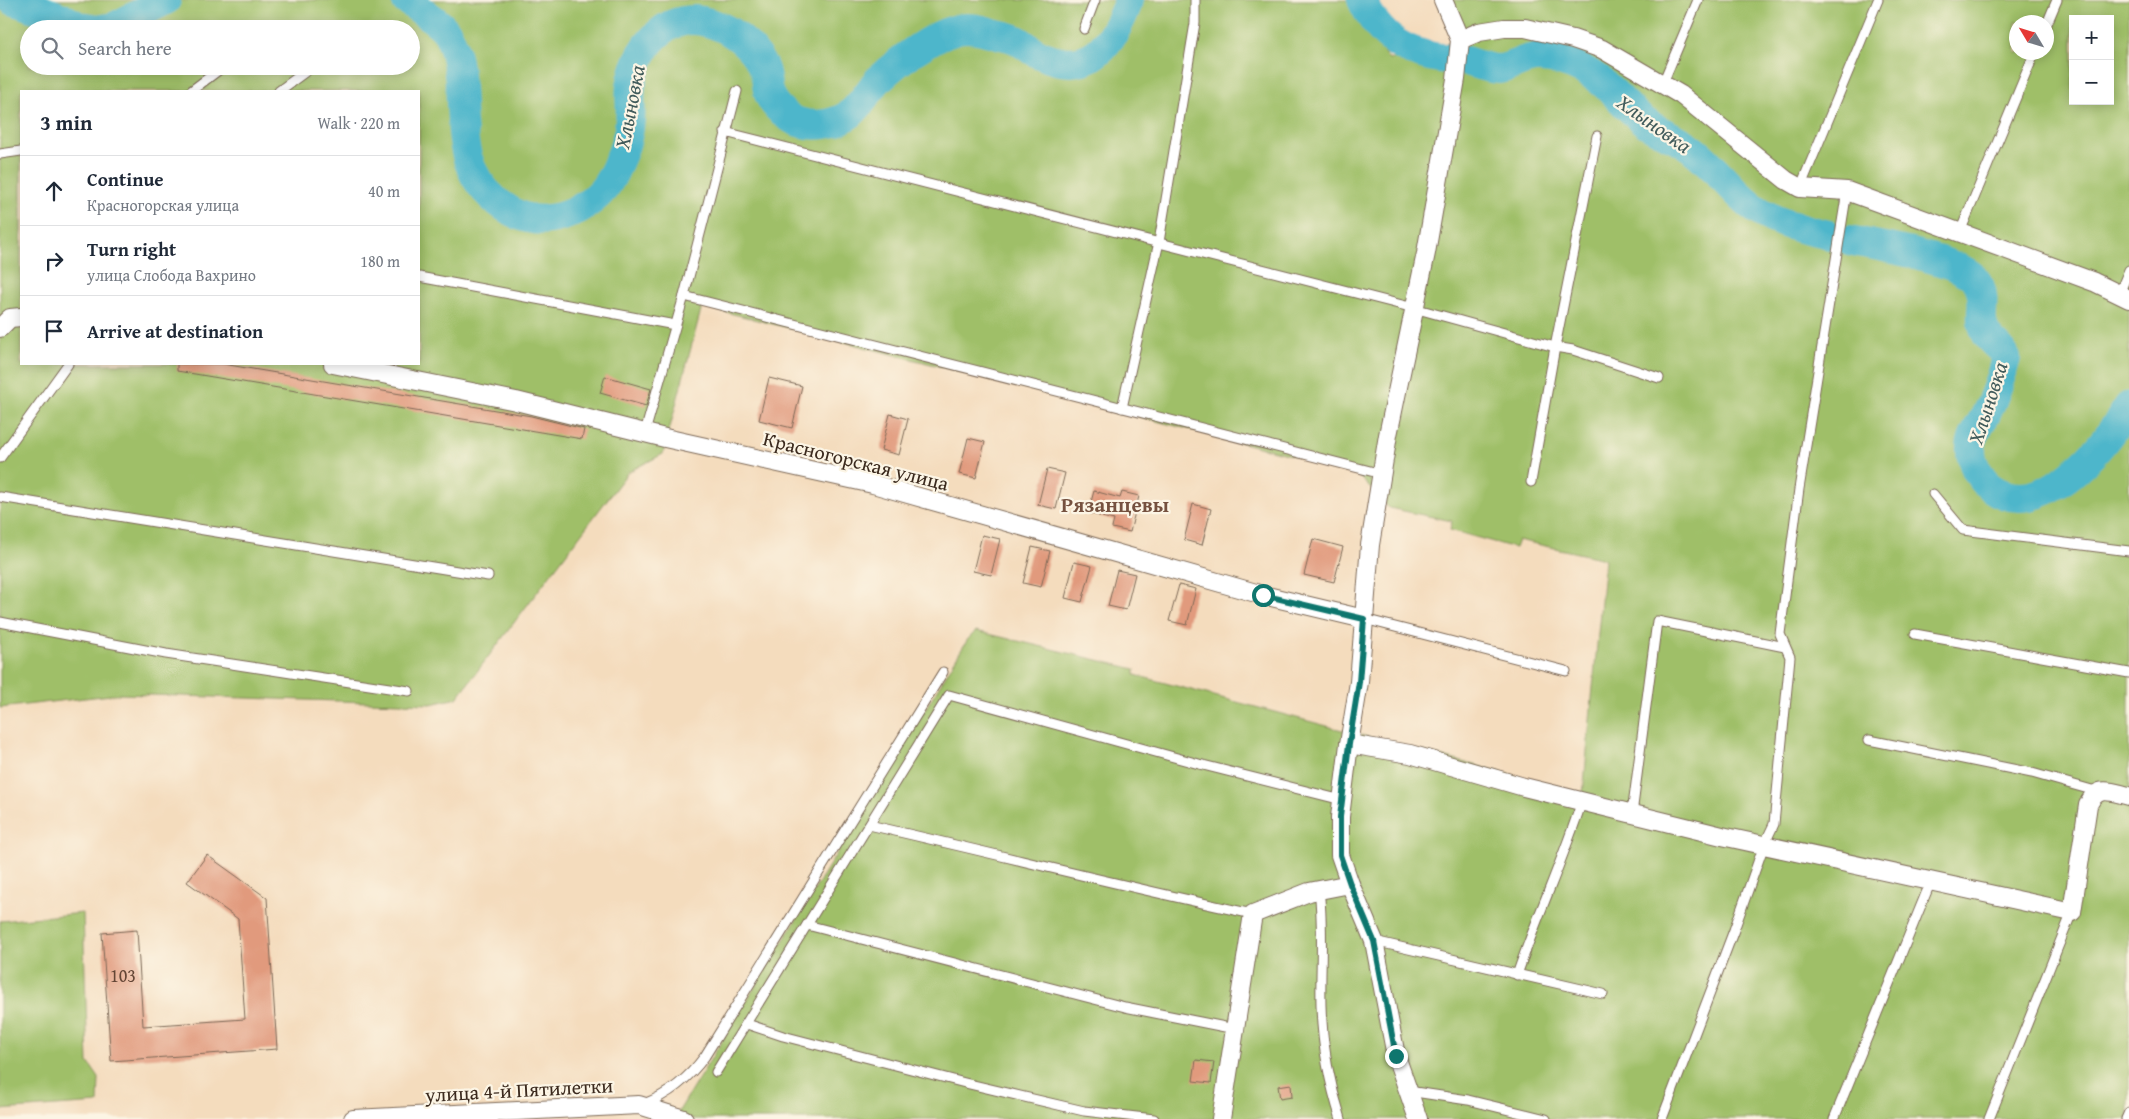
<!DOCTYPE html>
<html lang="en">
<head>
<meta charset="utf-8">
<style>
  body { margin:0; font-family:"Gentium Book Plus",serif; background:#f2f2f3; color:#1f2937 }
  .controls { position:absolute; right:15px; top:15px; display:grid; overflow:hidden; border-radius:0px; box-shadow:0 2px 12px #0003 }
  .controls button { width:45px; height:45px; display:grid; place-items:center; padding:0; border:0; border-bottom:1px solid #e0e1e3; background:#fff; color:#1f2937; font:25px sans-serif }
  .compass { position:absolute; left:2009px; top:15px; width:45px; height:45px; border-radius:50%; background:#fff; box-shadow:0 2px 12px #0003; rotate:308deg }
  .stop { position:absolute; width:15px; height:15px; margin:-11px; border:4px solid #0f766e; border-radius:50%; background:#fff }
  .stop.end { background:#0f766e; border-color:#fff; box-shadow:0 1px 5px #0008 }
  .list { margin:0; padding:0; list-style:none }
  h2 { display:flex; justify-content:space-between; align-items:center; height:65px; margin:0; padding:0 20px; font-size:21px }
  h2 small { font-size:16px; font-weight:400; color:#747a83 }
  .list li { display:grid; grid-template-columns:32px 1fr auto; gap:15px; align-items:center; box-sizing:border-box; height:70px; padding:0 20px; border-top:1px solid #e0e1e3 }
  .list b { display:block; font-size:19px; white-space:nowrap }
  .list p { margin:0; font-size:16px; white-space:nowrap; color:#747a83 }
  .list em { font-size:16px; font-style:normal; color:#747a83 }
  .icon { flex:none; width:28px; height:28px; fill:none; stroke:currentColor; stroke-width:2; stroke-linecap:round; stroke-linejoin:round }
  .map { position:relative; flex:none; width:2129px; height:1119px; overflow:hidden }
  .search { position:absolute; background:#fff; box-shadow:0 2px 12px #0003; left:20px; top:20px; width:400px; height:55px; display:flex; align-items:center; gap:12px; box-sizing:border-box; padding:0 18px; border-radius:28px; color:#747a83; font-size:19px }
  .panel { position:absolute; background:#fff; box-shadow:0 2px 12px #0003; left:20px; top:90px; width:400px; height:275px; border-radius:0px }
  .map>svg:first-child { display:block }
  .green { fill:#9fbf67; stroke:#6d7442; fill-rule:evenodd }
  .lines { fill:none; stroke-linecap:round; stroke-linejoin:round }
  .river { stroke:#4db6cb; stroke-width:30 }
  .building { fill:#e19a7d }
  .service-casing { stroke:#7c6856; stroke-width:11 }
  .minor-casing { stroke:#7c6856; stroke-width:20 }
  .service { stroke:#fff; stroke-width:9 }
  .minor { stroke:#fff; stroke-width:18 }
  .route { stroke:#0f766e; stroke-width:6 }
  .labels { text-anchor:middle; stroke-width:4.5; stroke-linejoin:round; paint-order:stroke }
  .number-label { font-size:18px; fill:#644636 }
  .street-label { font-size:20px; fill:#3b2a1e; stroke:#fcf5e5 }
  .water-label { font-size:21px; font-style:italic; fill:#415b5b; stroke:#fcf5e5 }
  .neighbourhood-label { font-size:21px; font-weight:bold; fill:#75513f; stroke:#fcf5e5 }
</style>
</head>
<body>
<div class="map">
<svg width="2129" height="1119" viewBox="0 0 2129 1119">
  <rect width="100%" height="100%" fill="#fcf5e5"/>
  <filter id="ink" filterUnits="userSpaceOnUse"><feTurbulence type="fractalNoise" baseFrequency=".02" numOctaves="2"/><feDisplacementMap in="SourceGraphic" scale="10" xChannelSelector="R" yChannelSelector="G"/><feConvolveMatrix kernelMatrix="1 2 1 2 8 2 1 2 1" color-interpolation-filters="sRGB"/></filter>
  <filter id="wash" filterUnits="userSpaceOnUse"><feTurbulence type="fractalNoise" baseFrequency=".0096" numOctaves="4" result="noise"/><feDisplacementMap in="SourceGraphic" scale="20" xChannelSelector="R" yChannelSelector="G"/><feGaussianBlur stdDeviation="1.12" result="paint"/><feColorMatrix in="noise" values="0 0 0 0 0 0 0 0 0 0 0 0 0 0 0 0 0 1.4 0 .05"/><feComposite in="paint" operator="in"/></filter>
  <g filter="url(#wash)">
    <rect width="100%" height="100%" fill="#f4dcbd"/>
    <!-- green -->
    <g class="green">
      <path d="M0,0H1348L1389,60L1459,40L1446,0H2129V1119H674L968,639L976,631L1135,669V675L1583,794L1605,559L1518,540L1515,548L1450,530L1452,521L1389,508L1354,471L702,306L663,454L628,472L457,698L431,704L119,694L0,708ZM2073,19H2110V101H2073ZM2016,22H2046V52H2016ZM29,29H411V66H29ZM21,91H419V364H21Z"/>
      <path d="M83,913L88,1062L99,1078L98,1103L0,1110V921Z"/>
    </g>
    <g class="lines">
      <!-- river -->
      <g class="river">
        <path d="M12,0L63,18L80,27L93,29"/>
        <path d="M406,0C417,8 444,24 449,36C474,90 443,156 495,200C504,207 514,214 524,217C542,223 563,218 579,209C600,197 609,185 618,163C624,150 629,133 630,120C632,108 629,97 631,86C635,62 645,43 664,29C674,22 690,18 702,21C728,26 751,43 763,67C767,75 766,85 769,94C774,107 789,120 802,123C817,127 837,124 850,114C862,105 869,90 879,79C898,61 930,37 954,30C968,26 980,29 993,33C1000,35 1008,36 1015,39C1023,43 1031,50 1039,54C1091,78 1112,44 1129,0"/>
        <path d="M1362,0C1380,39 1405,54 1447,59"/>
        <path d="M102,29L114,27L166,0"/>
        <path d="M1466,61C1476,64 1487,69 1499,69C1511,68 1523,59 1535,58C1552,57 1569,63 1583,70C1606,81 1622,103 1641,119C1655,131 1673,135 1687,145C1711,161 1727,185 1748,203C1771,223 1800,228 1829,235"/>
        <path d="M1849,240C1881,247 1945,257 1971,275C1974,277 1978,283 1980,287C1987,304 1976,318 1987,335C1993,345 2001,346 2006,358C2001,377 1995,395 1987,412C1982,423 1972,434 1971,447C1970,461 1979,478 1990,487C2041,525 2104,446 2129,406"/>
      </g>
    </g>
    <g id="blocks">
      <!-- building -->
      <g class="building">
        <path d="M177,364H223L531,416L584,429L582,439L177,371Z"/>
        <path d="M605,376L651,389L646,406L600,393Z"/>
        <path d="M769,378L802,386L792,428L759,420Z"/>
        <path d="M890,414L908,419L899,455L881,450Z"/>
        <path d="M968,438L985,442L976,478L959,474Z"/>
        <path d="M1047,469L1065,473L1056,509L1038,505Z"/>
        <path d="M1094,491L1120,498L1122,492L1139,496L1130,532L1112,528L1114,520L1088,513Z"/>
        <path d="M1193,504L1211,509L1202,545L1184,540Z"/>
        <path d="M982,535L1000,539L991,575L973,571Z"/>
        <path d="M1313,539L1343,547L1334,582L1304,575Z"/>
        <path d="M1032,547L1050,551L1041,587L1023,583Z"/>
        <path d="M1074,562L1092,566L1082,602L1065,598Z"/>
        <path d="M1117,570L1135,574L1126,610L1108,606Z"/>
        <path d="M1179,585L1196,589L1187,625L1169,621Z"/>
        <path d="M207,855L267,898L277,1049L111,1061L102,933L137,930L143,1026L245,1019L238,919L187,882Z"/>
        <path d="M1196,1060L1214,1062L1211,1083L1193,1081Z"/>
        <path d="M1291,1084L1292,1097L1280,1099L1278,1086Z"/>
      </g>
    </g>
  </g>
  <g filter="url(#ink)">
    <use href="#blocks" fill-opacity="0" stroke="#7c6856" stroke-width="1"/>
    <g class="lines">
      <defs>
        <g id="service">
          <path d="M2046,26L2057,0"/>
          <path d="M1084,29L1095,0"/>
          <path d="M1662,85L1698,0"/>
          <path d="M191,91L224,66"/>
          <path d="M279,91L313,66"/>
          <path d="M725,132L1414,308L1555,347L1573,350L1659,378"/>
          <path d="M0,154L21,151"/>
          <path d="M1800,188L1878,0"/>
          <path d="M1960,232L2035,52"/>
          <path d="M419,277L675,325"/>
          <path d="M2119,294L2129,270"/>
          <path d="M684,296L1382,474"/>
          <path d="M1122,408L1159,242L1195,23V0"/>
          <path d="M645,432L684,296L737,91"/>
          <path d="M0,458L68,364"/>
          <path d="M1531,482L1555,347L1597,136"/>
          <path d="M1933,494L1963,530L2129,551"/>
          <path d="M0,497L488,576"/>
          <path d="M1364,619L1566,671"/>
          <path d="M0,622L166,654L409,691"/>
          <path d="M1915,634L2129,673"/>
          <path d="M1869,740L2032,773L2099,792"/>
          <path d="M1632,814L1657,621L1785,647"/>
          <path d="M869,825C997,854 1125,887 1253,914"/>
          <path d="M1319,890C1324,928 1320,967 1321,1005C1322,1044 1329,1082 1341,1119"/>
          <path d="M807,925L1125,1007L1235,1029"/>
          <path d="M1374,941L1603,994"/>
          <path d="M1517,975C1537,916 1563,860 1582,801"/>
          <path d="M747,1024L783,1036L965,1083L1084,1111L1154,1119"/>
          <path d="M716,1072L949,695L1199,764L1342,800"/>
          <path d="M1408,1091L1468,1100L1546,1119"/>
          <path d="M644,1104C670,1094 689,1078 705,1056L943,672"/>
          <path d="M1662,1119L1734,930L1764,845L1774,824L1790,657L1780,634L1799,489L1847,191"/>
          <path d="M1834,1119L1931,881"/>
          <path d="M1989,1119L2072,912"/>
          <path d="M2126,1119L2129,1112"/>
        </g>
        <g id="minor">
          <path d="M1460,40L1479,32L1504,28H1525L1573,39L1602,49L1681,95L1786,180L1800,188L1847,191L2094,282L2129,299"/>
          <path d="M0,328L10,318L21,317"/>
          <path d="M333,364L516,401L665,438L873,484L1263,595L1364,619"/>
          <path d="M1349,744L1410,754L1524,787L1722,836L2072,912L2088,805C2098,784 2111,792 2129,796"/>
          <path d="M353,1119L639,1105L684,1119"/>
          <path d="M1221,1119L1253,914L1309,892L1350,884"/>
          <path d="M1418,1119L1396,1056L1374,941L1350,884L1340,855V817L1349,744L1359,682L1370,545L1388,435L1426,253L1456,79L1460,40L1443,0"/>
        </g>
      </defs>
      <!-- service casing -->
      <use href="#service" class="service-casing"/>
      <!-- minor casing -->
      <use href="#minor" class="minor-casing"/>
      <!-- service -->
      <use href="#service" class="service"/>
      <!-- minor -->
      <use href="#minor" class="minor"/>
    </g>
  </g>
  <g class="lines" filter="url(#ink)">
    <!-- route -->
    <path class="route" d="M1263,595L1364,619L1359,682L1349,744L1340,817V855L1350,884L1374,941L1396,1056"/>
  </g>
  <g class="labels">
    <!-- number labels -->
    <g class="number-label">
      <text x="123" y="982">103</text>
    </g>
    <!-- street labels -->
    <g class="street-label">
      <text transform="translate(856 461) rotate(14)" y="7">Красногорская улица</text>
      <text transform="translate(519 1090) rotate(-3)" y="7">улица 4-й Пятилетки</text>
    </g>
    <!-- water labels -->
    <g class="water-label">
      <text transform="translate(630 107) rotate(-79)" y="7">Хлыновка</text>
      <text transform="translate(1654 124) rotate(35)" y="7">Хлыновка</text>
      <text transform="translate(1988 403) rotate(-72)" y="7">Хлыновка</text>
    </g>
    <!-- neighbourhood labels -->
    <g class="neighbourhood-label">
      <text x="1115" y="512">Рязанцевы</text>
    </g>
  </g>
</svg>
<div class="controls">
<button>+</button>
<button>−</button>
</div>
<svg class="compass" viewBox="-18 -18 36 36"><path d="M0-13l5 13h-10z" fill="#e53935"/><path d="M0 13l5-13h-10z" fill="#747a83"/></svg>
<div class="stop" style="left:1263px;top:595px"></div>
<div class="stop end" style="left:1396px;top:1056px"></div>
<div class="search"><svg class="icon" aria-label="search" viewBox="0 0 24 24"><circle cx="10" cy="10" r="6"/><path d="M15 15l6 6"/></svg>Search here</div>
<section class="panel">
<h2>3 min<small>Walk · 220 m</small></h2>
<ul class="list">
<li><svg class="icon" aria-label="ahead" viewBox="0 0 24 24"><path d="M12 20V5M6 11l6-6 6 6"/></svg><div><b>Continue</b><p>Красногорская улица</p></div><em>40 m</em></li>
<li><svg class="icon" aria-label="right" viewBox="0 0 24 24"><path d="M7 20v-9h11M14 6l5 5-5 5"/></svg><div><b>Turn right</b><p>улица Слобода Вахрино</p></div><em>180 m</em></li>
<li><svg class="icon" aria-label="arrive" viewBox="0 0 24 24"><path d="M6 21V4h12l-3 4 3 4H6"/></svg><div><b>Arrive at destination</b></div></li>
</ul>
</section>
</div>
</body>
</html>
